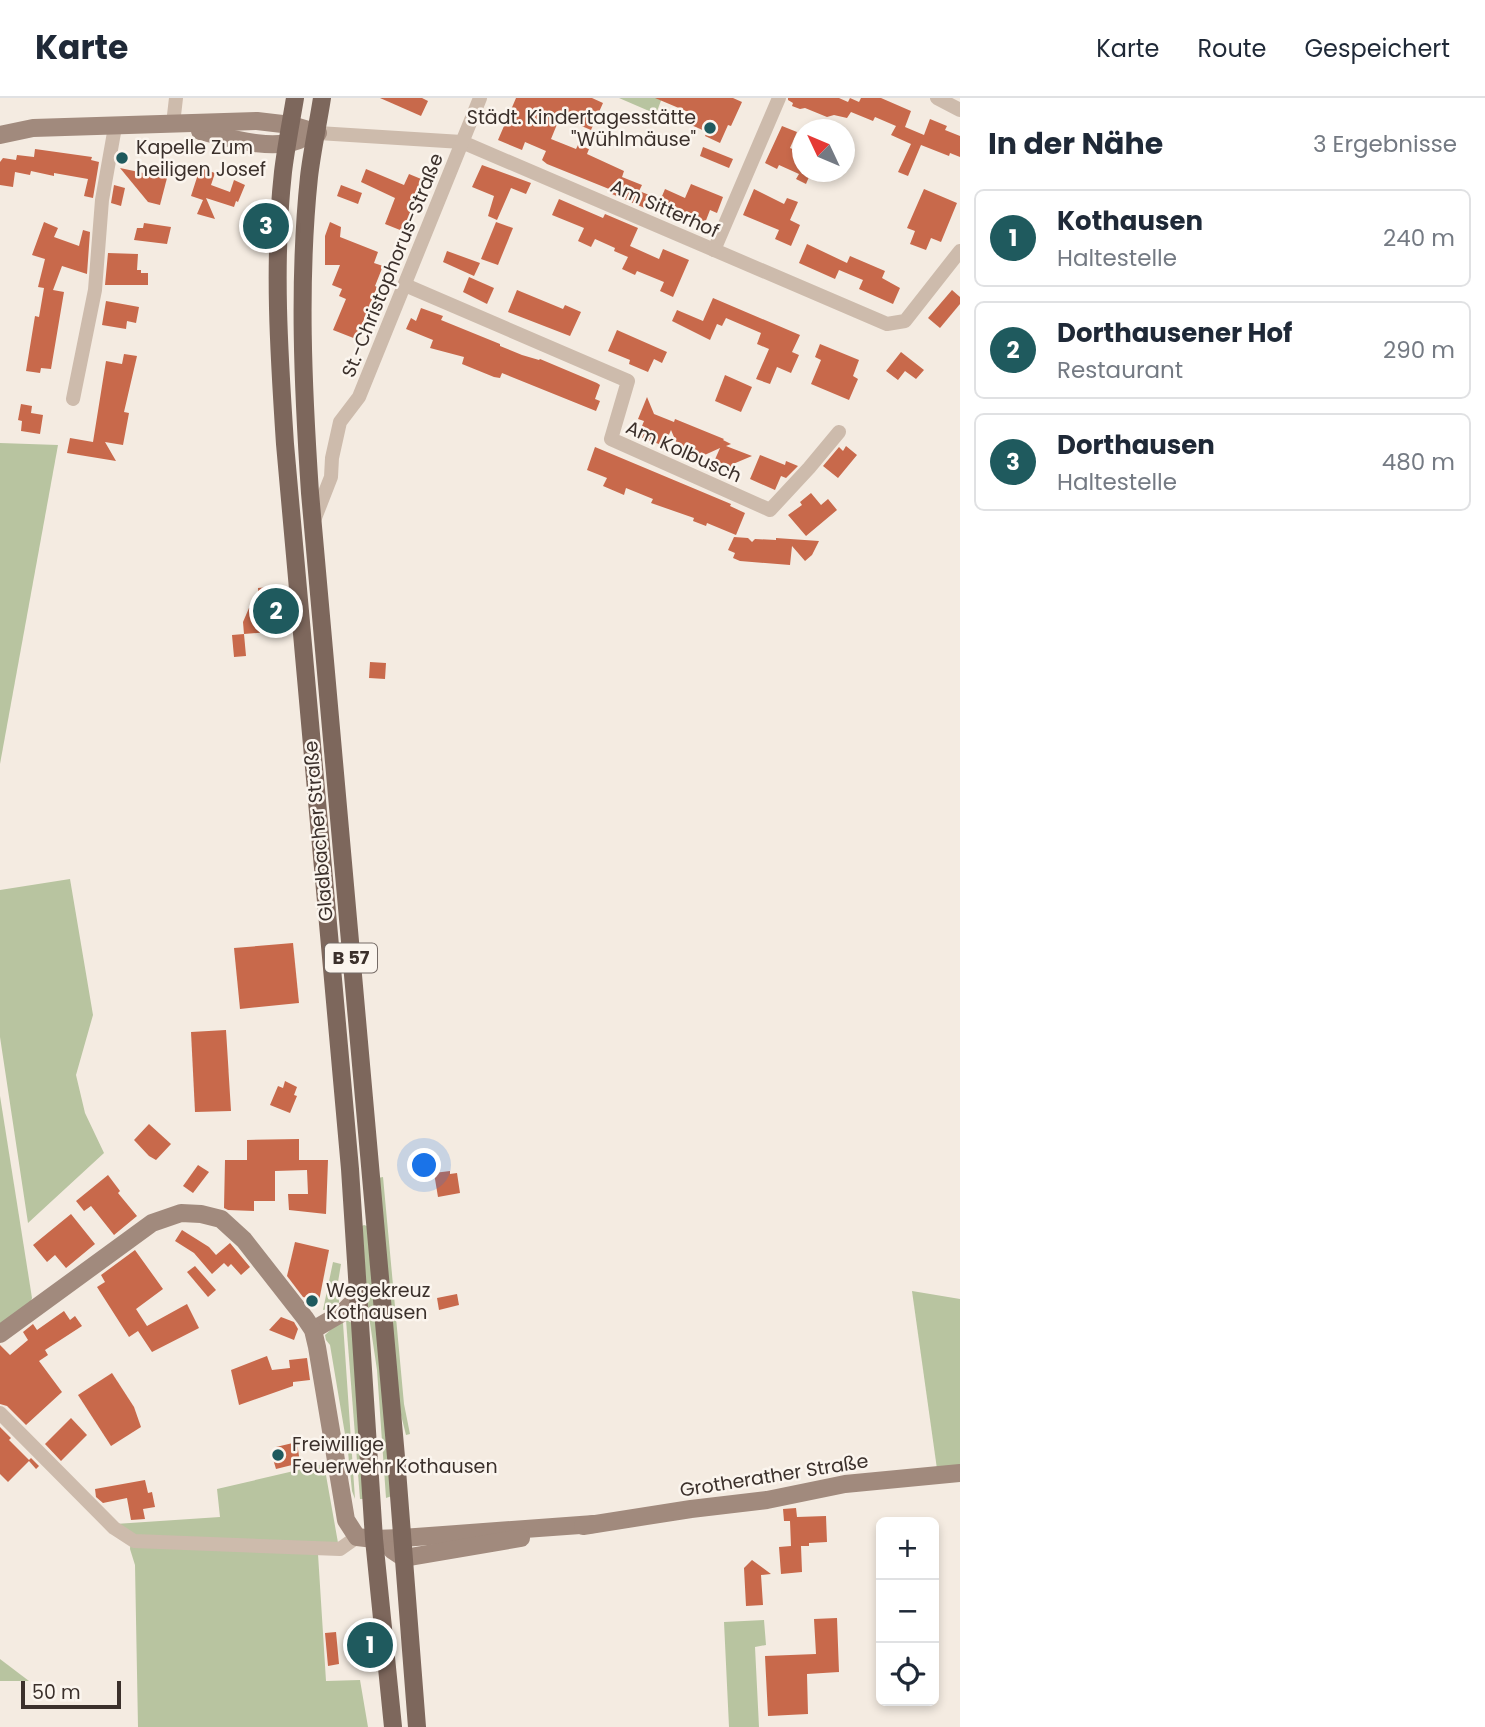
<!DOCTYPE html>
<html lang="de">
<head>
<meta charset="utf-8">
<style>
  body { margin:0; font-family:Poppins,sans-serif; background:#f6f6f7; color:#1f2937 }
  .controls { position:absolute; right:21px; bottom:21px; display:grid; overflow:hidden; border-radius:10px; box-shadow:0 4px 10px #0003 }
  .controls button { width:63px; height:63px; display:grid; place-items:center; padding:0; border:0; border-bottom:2px solid #e0e1e3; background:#fff; color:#1f2937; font:35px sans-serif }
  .compass { position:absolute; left:792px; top:21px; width:63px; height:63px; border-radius:50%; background:#fff; box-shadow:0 4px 10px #0003; rotate:314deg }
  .scale { position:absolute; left:21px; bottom:18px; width:100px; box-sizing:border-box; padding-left:7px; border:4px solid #3b302b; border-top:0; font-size:19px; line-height:24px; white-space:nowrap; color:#3b302b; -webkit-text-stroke:5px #fbf5ee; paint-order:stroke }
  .you { position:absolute; left:425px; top:1068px; width:24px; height:24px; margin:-18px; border:5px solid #fff; border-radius:50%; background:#1a73e8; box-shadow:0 0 0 10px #1a73e833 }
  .badge { display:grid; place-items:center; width:46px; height:46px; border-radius:50%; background:#1f5a5e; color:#fff; font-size:23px; font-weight:700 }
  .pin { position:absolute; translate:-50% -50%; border:4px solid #fff; box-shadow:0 2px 7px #0006 }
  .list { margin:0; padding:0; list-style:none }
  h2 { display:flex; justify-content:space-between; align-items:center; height:91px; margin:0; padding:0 28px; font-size:30px }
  h2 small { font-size:23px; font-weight:400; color:#747a83 }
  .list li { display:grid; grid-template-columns:46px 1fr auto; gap:21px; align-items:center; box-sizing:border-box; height:98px; margin:0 14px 14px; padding:0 14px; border:2px solid #e0e1e3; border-radius:10px }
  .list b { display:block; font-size:26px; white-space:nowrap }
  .list p { margin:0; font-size:23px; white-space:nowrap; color:#747a83 }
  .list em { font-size:23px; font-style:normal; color:#747a83 }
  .icon { flex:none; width:38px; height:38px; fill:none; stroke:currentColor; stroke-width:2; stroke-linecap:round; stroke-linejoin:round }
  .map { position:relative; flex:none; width:960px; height:1629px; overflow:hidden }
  header { display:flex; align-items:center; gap:42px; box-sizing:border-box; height:98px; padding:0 35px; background:#fff; border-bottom:2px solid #e0e1e3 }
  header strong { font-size:33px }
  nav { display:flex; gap:38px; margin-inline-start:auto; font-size:24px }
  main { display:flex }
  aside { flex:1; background:#fff }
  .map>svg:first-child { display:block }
  .green { fill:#b8c4a0 }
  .building { fill:#c8694b }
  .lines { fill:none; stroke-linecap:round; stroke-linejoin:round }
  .street { stroke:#cdbbac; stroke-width:14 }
  .secondary { stroke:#a18a7d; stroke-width:18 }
  .primary { stroke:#7d675c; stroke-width:18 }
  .poi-dot { fill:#1f5a5e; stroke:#fbf5ee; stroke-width:2.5 }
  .labels { text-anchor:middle; stroke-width:5; stroke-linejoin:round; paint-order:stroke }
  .shield { fill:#fbf5ee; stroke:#756b66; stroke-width:2 }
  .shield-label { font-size:18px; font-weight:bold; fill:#3b302b }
  .poi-label { font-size:19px; fill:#3b302b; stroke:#fbf5ee; text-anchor:start }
  .street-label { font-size:19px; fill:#3b302b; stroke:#fbf5ee }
</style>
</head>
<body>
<header>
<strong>Karte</strong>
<nav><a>Karte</a><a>Route</a><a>Gespeichert</a></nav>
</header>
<main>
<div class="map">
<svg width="960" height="1629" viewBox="0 0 960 1629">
  <rect width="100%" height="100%" fill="#f4ebe1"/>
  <!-- green -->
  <g class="green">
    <path d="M619,0H662L656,16Z"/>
    <path d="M0,345L58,347L0,666Z"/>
    <path d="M70,781L93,917L76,977L85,1015L104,1055L28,1125L0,939V792Z"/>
    <path d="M0,998L32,1200L29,1210L0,1230Z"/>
    <path d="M383,1079L404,1306L410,1336L406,1337L399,1309L378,1080Z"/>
    <path d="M364,1127L367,1128L392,1398L386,1400L377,1272L367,1205L362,1128Z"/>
    <path d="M333,1164L341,1166L338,1184L339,1204L336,1209L323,1212Z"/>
    <path d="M912,1193L960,1201V1370L937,1371Z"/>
    <path d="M341,1222L343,1225L355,1401L352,1393L348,1354L330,1247L326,1242L325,1237Z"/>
    <path d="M346,1222L352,1225L364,1401H360Z"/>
    <path d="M324,1366L340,1456H318L326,1583L360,1582L368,1629H138L135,1467L130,1451L131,1438L115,1426L220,1419L217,1391Z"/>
    <path d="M764,1522L766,1547L755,1549L759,1629H729L724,1524Z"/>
    <path d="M0,1561L29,1583H0Z"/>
  </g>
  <!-- building -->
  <g class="building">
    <path d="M380,0H422L428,3L421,18Z"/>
    <path d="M516,0H592L603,5L591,32L560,19L551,41L576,51L578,47L589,51L587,56L624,73L622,79L642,87L639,93L652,98L647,111L612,96L614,93L547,66L542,62L546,53L525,44L522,52L498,42Z"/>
    <path d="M655,0H733L742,4L731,28L728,27L720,45L705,38L707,34L689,26L693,16Z"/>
    <path d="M788,0H839L848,4L850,0L859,4L861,0H881L911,13L905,29L924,37L930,21L947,28L945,32L960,38V59L950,55L949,58L921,47L908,78L898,74L911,46L891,37L896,28L875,19L873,23L851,14L847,20L834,17L827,19L805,10L800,11L792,8L793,5L788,2Z"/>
    <path d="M782,28L797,34L790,50L802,55V74H811L806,86L796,81L799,76L779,67L777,71L765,65Z"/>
    <path d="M703,49L733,61L729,70L700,58Z"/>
    <path d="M35,51L92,59L91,62L99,64L93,100L84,98L88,81L54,75V78L31,73L30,77L15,74L13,89L0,87V64L3,60L16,62L17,57L34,59Z"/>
    <path d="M482,67L531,85L526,96L511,90L497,122L488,118L494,98L472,89Z"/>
    <path d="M120,70L167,80L160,107L148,104Z"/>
    <path d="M200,70L215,75L211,87L230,94L234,82L245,87L238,104L236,103L234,109L206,100L215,121L197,116L203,102L191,98Z"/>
    <path d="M366,71L404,87L409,76L426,83L405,134L385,126L395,100L361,84Z"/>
    <path d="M691,86L723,99L717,115L710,112L705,125L679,114L680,111L660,103L665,91L685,100Z"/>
    <path d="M114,87L125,90L121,108L111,105Z"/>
    <path d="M341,87L362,95L358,106L337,98Z"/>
    <path d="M754,91L784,106L787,100L798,104L790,122L800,127L791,148L775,141L779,132L743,117Z"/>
    <path d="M924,91L957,105L941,144L931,140L926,152L910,146L915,133L907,130Z"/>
    <path d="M559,101L603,120L605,116L638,130L630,148L659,161L663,151L689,162L673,199L660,193L664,184L637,173L635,177L622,171L628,159L614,153L615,150L595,141L591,149L578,143L584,130L552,117Z"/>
    <path d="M44,124L58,130L54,139L79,148L83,132L90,134L87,176L62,168L53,192L64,194L51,271L41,270L40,275L26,273L35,218L39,219L44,190L38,189L45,161L32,157Z"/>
    <path d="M330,124L341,129L340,139L378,154L374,165L383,168L375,188L377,189L356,241L333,232L346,201L339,198L342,191L332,187L340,167H325V138Z"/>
    <path d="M496,124L513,130L498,167L481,161Z"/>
    <path d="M144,125L171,129L167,146L134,142L137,130H143Z"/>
    <path d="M807,146L847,165L850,158L885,173L882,180L900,190L893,206L859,191L863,182L839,172L835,181L799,165Z"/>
    <path d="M447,153L480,165L474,178L443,164Z"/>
    <path d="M108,155L138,156L137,172H141V175H148V187H105Z"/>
    <path d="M469,179L494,190L487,206L463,194Z"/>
    <path d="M517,192L563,211L565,207L581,214L570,238L508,214Z"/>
    <path d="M952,192L960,199V206L940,230L928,220Z"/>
    <path d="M713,200L800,237L792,254L799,257L791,275L777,269L770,286L756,281L769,251L757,246L761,235L726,220L722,228L717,226L710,242L672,223L677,212L703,223Z"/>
    <path d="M106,203L139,209L136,225L127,223L126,231L102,227Z"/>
    <path d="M421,210L443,218L441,222L500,246V248L522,257L539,262L540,261L597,285L600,287L595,301L600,303L596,313L502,275L500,280L494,279L462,266L464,259L430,250L433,242L406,231L411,220L416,223Z"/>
    <path d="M617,232L667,254L662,265L654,261L648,274L629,266L630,262L608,253Z"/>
    <path d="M820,246L859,262L853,278L858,281L849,302L811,286L821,262L815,259Z"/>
    <path d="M901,254L924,272L916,281L905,273L898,282L886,273Z"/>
    <path d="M124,256L137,258L124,314L129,315L123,347L105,344L116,363L67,355L70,340L93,344L106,263L122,266Z"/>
    <path d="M725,277L752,289L741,314L715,303Z"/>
    <path d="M647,299L654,316L674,324L675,321L724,341L723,342L731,346L726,348L752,358L733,366L730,373L713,366L720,350L698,360L680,353L671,332L664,348L638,338L644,323L638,321Z"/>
    <path d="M21,306L32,308L31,315L43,317L40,336L21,333L22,323L18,322Z"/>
    <path d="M846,348L857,357L838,380L823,368L839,349L843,353Z"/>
    <path d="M595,349L731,406L730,408L745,415L736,437L707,425L706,428L693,423L694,420L651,405L653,401L626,390L624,397L603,388L607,380L587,372Z"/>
    <path d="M760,357L785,367L786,363L798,368L786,380L781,378L775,392L750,381Z"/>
    <path d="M811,395L821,407L828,401L837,412L806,438L788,417L802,407L800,404Z"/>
    <path d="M734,439L748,440L752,444L755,441L776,442V440L819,443L812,457L805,463L792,448L790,467L740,463L733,460L735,455L728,452Z"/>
    <path d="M278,488L282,533L244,536L243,524L249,510L259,509L258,490Z"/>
    <path d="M244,536L246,558L234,559L232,537Z"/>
    <path d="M370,564L386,565L385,581L369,580Z"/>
    <path d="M293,845L299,905L240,911L234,850Z"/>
    <path d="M226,932L231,1013L195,1014L191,934Z"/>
    <path d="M285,983L297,989L294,997L297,998L290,1015L270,1007L278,988L283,990Z"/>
    <path d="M149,1026L171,1046L156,1062L149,1058L134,1042Z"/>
    <path d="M299,1041V1062H328L326,1116L289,1112L288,1096H308L307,1072L275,1073V1103H254V1113L228,1112L224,1110L225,1062H247V1042Z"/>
    <path d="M198,1067L209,1074L193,1095L183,1088Z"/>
    <path d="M450,1073V1076L457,1075L460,1095L438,1099L434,1075Z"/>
    <path d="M108,1077L120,1093L118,1095L137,1118L114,1137L91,1108L84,1113L76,1103Z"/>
    <path d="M71,1116L95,1146L66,1170L55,1157L47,1164L33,1147Z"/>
    <path d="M182,1132L209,1149L216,1157L230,1145L250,1169L241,1177L231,1166L228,1169L224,1165L212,1176L194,1155L175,1143Z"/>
    <path d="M295,1144L329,1152L319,1203L303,1199L287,1178Z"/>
    <path d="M135,1152L163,1191L136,1211L147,1228L187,1206L199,1230L152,1254L138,1233L129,1239L97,1189L105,1184L101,1177Z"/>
    <path d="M195,1168L216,1192L208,1199L187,1174Z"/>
    <path d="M457,1196L459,1207L439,1212L437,1200Z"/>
    <path d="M64,1213L70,1222L75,1218L82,1228L45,1252L48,1257L39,1263L62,1294L26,1327L7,1308L0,1306V1247L10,1257L28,1242L23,1234L33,1226L37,1232Z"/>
    <path d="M281,1219L294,1224L298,1231L294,1242L269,1232Z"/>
    <path d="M267,1258L272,1272L290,1270L289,1262L307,1260L310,1282L293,1284V1288L239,1307L231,1272Z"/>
    <path d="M112,1275L134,1309L141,1329L111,1348L78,1297Z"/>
    <path d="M71,1320L87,1337L61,1363L45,1346Z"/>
    <path d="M0,1329L11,1340L9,1342L29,1362L31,1360L39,1368L36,1371L29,1363L8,1384L0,1376Z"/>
    <path d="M297,1344L300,1365L276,1371L273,1361L279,1359L276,1349Z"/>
    <path d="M145,1382L148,1395L152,1394L155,1409L143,1411L145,1421L131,1422L127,1400L103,1405L96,1399L95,1391Z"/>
    <path d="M796,1410L797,1419L826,1418L827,1444L809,1445V1448H801L802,1474L781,1476L779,1449L791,1448L790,1423H784L783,1411Z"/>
    <path d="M752,1462L771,1476L761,1477L763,1507L746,1508L744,1470Z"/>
    <path d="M837,1520L839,1574L807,1576L808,1616L768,1618L765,1558L816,1556L814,1521Z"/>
    <path d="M336,1534L339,1566L328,1568L325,1535Z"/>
  </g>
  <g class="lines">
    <!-- street -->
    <g class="street">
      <path d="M937,0L960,12"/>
      <path d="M173,26L176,0"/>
      <path d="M318,35L462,44L887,226L905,223L960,153"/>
      <path d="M714,152L779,0"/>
      <path d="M405,187L628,283L611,341L770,412L809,370L839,334"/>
      <path d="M73,301L95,192L102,102L115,29"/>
      <path d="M313,425L331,379L332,360L340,324L359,299L480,0"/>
      <path d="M0,1315L114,1430L134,1443L340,1451L357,1439"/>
    </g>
    <!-- secondary -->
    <g class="secondary">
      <path d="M200,33C230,40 270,53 299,42"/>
      <path d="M0,37L33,30L257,23L291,27L318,35"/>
      <path d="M313,1232L342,1215L359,1198"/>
      <path d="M0,1236L152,1125L181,1115L201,1116L221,1121L244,1142L305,1220L313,1232L317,1249L346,1422L357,1439L374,1441L402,1440L594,1426"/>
      <path d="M583,1428L691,1411L767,1402L845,1386L960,1375"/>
      <path d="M392,1452L404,1460L521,1440"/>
    </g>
    <!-- primary -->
    <g class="primary">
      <path d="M295,0C291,24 286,49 283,74C273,164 279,256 285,346L350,1071L374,1441L393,1629"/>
      <path d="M322,0C318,26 312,53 309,79C298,184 303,290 310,395L396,1359L417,1629"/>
    </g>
  </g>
  <!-- markers -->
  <g class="poi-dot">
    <circle cx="710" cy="30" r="7"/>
    <circle cx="122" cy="60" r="7"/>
    <circle cx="312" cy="1203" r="7"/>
    <circle cx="278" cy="1357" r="7"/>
  </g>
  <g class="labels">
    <!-- shield labels -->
    <rect class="shield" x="325" y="845.5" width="52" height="29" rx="5"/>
    <g class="shield-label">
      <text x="351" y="866">B 57</text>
    </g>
    <!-- poi labels -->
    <g class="poi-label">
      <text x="696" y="26" text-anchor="end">Städt. Kindertagesstätte<tspan x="696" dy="22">"Wühlmäuse"</tspan></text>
      <text x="136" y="56">Kapelle Zum<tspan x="136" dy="22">heiligen Josef</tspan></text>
      <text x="326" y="1199">Wegekreuz<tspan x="326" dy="22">Kothausen</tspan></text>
      <text x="292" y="1353">Freiwillige<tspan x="292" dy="22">Feuerwehr Kothausen</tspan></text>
    </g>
    <!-- street labels -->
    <g class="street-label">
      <text transform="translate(665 110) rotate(24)" y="7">Am Sitterhof</text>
      <text transform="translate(392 167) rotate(-68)" y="7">St.-Christophorus-Straße</text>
      <text transform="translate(684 353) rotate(24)" y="7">Am Kolbusch</text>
      <text transform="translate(318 733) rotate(-95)" y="7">Gladbacher Straße</text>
      <text transform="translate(774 1377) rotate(-9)" y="7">Grotherather Straße</text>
    </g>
  </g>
</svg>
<div class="controls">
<button>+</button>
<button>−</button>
<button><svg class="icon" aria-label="locate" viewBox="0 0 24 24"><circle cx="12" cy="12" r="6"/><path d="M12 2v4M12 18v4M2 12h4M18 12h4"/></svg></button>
</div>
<svg class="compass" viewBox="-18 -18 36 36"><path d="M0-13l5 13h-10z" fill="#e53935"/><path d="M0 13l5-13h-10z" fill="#747a83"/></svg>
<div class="scale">50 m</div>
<div class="you"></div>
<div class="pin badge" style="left:370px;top:1547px">1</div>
<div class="pin badge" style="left:276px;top:513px">2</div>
<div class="pin badge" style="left:266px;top:128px">3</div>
</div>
<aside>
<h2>In der Nähe<small>3 Ergebnisse</small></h2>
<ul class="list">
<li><span class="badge">1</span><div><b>Kothausen</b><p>Haltestelle</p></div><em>240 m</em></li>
<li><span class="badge">2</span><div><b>Dorthausener Hof</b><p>Restaurant</p></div><em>290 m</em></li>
<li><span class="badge">3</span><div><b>Dorthausen</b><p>Haltestelle</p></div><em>480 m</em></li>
</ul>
</aside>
</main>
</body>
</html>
